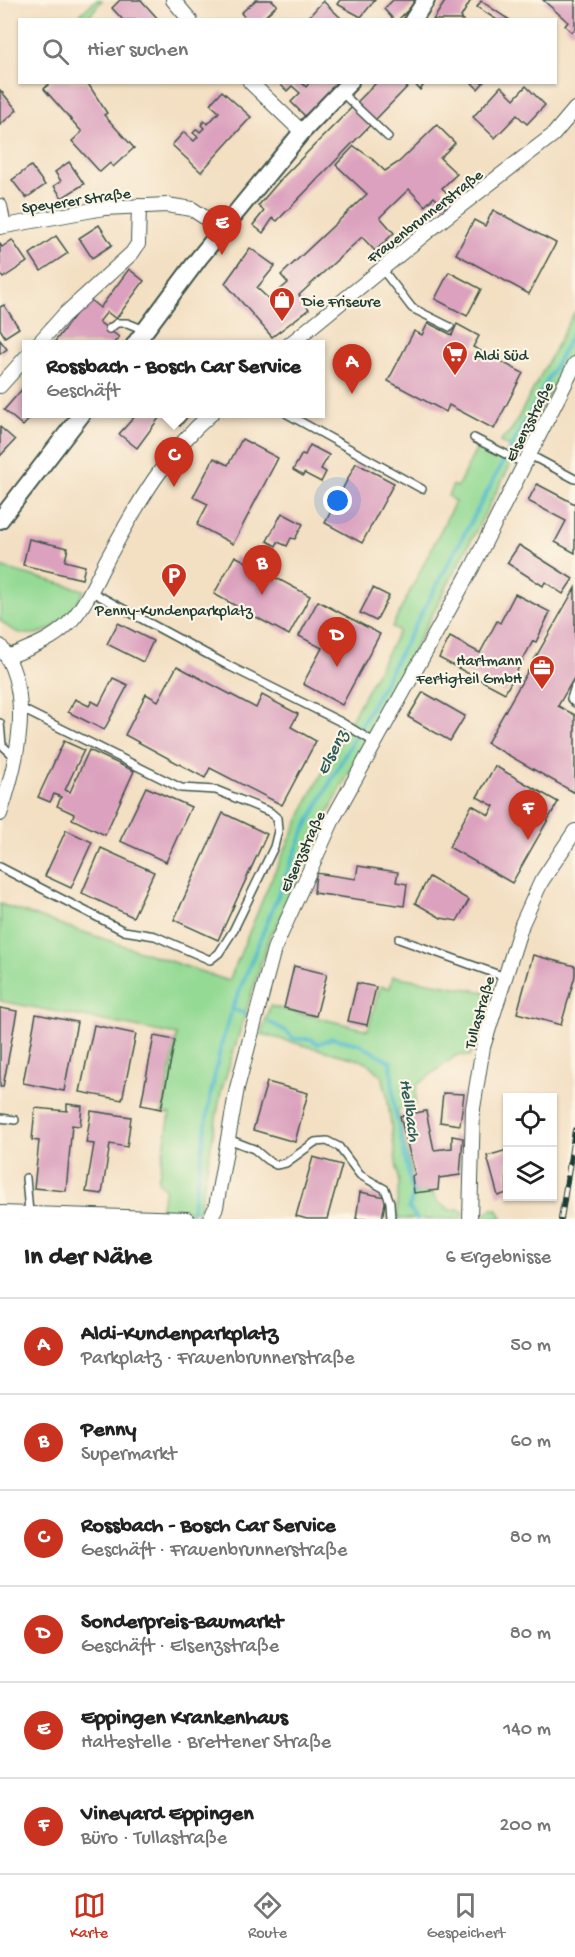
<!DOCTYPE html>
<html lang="de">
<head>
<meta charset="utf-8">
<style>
  body { margin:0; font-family:"Gochi Hand",sans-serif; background:#f6f6f6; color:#222 }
  .controls { position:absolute; right:18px; bottom:18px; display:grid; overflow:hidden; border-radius:0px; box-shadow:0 2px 4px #0004 }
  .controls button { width:54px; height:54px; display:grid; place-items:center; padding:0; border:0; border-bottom:2px solid #e0e0e0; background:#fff; color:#222; font:30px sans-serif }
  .you { position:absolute; left:338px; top:501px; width:21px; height:21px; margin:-15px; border:4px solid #fff; border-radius:50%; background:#1a73e8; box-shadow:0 0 0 9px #1a73e833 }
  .badge { display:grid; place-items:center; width:39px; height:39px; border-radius:50%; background:#c8321e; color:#fff; font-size:20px; font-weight:700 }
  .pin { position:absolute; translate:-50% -50px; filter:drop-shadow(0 2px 3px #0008) }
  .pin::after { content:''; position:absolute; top:32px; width:21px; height:18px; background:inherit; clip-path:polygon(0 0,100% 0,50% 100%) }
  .popup { position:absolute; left:22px; top:340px; width:303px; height:78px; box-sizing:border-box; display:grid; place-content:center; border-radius:0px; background:#fff; filter:drop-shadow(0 2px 4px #0005); font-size:20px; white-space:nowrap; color:#767676 }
  .popup b { font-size:22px; color:#222 }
  .popup::after { content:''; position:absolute; left:50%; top:100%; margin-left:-12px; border:12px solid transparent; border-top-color:#fff }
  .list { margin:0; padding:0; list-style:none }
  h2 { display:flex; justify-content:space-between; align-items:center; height:78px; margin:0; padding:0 24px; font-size:26px }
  h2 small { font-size:20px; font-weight:400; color:#767676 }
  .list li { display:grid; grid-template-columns:39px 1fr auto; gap:18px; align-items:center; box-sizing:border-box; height:96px; padding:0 24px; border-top:2px solid #e0e0e0 }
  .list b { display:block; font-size:22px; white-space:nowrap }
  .list p { margin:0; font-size:20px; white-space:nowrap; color:#767676 }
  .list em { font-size:20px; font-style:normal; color:#767676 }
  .icon { flex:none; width:33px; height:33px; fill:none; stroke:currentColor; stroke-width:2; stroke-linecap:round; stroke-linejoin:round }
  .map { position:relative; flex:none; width:575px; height:1219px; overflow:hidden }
  .search { position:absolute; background:#fff; box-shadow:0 2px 4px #0004; left:18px; right:18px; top:18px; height:66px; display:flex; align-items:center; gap:15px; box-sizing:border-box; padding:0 21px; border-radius:0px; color:#767676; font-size:22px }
  .sheet { height:654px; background:#fff }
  nav { display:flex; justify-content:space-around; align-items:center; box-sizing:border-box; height:84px; border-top:2px solid #e0e0e0; background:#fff; font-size:16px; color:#767676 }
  nav a { display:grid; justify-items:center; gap:3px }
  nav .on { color:#c8321e }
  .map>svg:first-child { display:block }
  .green { fill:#94da94; stroke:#5a8c64; stroke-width:1.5 }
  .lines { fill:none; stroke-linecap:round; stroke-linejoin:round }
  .stream { stroke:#50bbcb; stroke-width:4 }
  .building { fill:#dba1be }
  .service-casing { stroke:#3f5549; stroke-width:10 }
  .minor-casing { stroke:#3f5549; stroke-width:16 }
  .tertiary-casing { stroke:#3f5549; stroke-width:20 }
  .service { stroke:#fff; stroke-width:7 }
  .minor { stroke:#fff; stroke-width:14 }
  .tertiary { stroke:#fff; stroke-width:16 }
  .rail-casing { stroke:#1f3d34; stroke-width:6 }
  .rail { stroke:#fcf5e5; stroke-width:4; stroke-dasharray:11; stroke-linecap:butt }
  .labels { text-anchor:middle; stroke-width:4.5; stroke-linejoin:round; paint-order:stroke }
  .street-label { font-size:16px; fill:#1f3d34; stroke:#fcf5e5 }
  .poi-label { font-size:16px; fill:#1f3d34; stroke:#fcf5e5; text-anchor:start }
  .water-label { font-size:18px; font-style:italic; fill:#2b5c5a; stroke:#fcf5e5 }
</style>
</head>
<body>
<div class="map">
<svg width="575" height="1219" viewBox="0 0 575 1219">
  <rect width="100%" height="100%" fill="#fcf5e5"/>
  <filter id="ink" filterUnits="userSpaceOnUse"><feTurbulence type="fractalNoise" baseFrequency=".0167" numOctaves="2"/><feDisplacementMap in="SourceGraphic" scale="12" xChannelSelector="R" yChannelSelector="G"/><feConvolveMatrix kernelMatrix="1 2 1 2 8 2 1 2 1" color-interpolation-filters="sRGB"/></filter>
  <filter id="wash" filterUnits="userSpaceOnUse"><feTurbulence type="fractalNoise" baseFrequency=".008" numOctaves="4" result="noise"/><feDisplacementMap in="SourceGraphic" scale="24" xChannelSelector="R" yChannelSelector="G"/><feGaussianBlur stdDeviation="1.35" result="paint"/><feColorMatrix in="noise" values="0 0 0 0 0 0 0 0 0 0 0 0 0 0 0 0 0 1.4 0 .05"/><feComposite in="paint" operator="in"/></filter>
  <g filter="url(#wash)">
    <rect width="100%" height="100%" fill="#f3dfc2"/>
    <!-- green -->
    <g class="green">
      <path d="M96,0H102L87,19H75Z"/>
      <path d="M575,311V346L518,451L500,442L512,429Z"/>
      <path d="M477,448L511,464L315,838L278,924L270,934L221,1092L199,1211L160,1210L165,1189L158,1181L170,1114L162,1113L177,1035L0,1001V904L229,981L270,882L311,794L399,631L392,627L455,502L448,496L453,485L457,487Z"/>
      <path d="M0,567L84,590C70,623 31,653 0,620Z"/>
      <path d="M393,976L492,993L470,1056L457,1055L417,1085L415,1104L399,1109L398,1112L412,1173L410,1177L414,1193L432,1192L438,1202L450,1210L459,1209L464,1213L461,1219H398L397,1202L399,1184L387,1095L382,1076L367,1062L261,1034L270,1006L368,1030L380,986L390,988Z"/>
      <path d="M492,1209H497L503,1219H483V1216Z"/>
    </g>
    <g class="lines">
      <!-- stream -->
      <g class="stream">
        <path d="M232,1009L248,1015"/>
        <path d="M269,1022L286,1031L294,1039H311L318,1044L332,1038L359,1044L391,1062L394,1106L413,1195L409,1208L417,1219"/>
        <path d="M191,1218L211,1093L221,1046L232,1009L304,831L575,329"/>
      </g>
    </g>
    <g id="blocks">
      <!-- building -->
      <g class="building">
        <path d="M120,0H141L159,20H123L112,8Z"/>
        <path d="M256,0H272L277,5L261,20H247L241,13Z"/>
        <path d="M340,0H375L361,17L337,4Z"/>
        <path d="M393,0H415L411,7L398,20H394L384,9Z"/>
        <path d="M446,0H471L461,17L463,20H433Z"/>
        <path d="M543,0H575V29L572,32L565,26L568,22Z"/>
        <path d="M323,1L343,20H306Z"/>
        <path d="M481,1L505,17L510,20H497L477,7Z"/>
        <path d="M51,82H87L107,113L104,115L134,148L113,167L110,163L100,172L72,141L82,132L44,89Z"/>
        <path d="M278,82H301L306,87L310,82H338L305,116L291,102L300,93L292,86L287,91Z"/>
        <path d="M377,82H412L277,221L273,218L263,233L253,225L264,211L258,206L282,178Z"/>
        <path d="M413,82H426L420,90Z"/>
        <path d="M471,82H484L478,89Z"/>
        <path d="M501,86L514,99L526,86L545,105L527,124L517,115L495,138L473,117Z"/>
        <path d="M0,90L17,110L0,125Z"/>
        <path d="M222,91L251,117L201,172L172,145L184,132L194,141L198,137L193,133L197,129L200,132L204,128L201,125L204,121L208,124L219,112L210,104Z"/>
        <path d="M437,125L455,143L440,158L457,174L442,188L455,201L446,209L434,197L425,206L409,189L380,217L394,233L375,251L362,237L299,295L309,309L272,337L225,283L250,248L275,266L257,288L269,299L288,283L281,275L367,194L336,165L354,146L371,158L385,171L399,162Z"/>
        <path d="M69,162L84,184L62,198L54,186L61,181L55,172Z"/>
        <path d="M31,166L45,185L26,198L12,180Z"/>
        <path d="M493,210L556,243L529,294L456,254L474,220L485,226Z"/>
        <path d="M99,225L112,245L92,258L79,238Z"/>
        <path d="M56,236L68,253L41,271L30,254Z"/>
        <path d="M12,240L27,262L3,278L0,273V244L2,247Z"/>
        <path d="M129,269L144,281L116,319L107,312L99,322L119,337L113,344H53L88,298L100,308Z"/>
        <path d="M449,272L481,289L467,316L435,299Z"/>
        <path d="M4,305L19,328L5,337L0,329V307Z"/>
        <path d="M428,323L452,335L457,324L479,336L473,347L523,373L494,429L449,405L446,412L388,381L414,331L422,335Z"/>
        <path d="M0,340L7,349L0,354Z"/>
        <path d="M24,387L27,390V414H34L23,426L4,410Z"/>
        <path d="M137,414H162L137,448L119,434Z"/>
        <path d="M164,414H190L180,426Z"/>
        <path d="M0,427L15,440L0,456Z"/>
        <path d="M242,439L278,458L233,544L197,525L208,504L193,497L214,458L228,465Z"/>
        <path d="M310,445L329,455L321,469L326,472L321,482L304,473L303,476L293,470L302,454L305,455Z"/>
        <path d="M356,463L394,483L362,543L325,523Z"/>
        <path d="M537,484L575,504V553L555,542L566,521L528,501Z"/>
        <path d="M282,513L303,524L295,539L291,538L287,546L278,542L276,546L267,541Z"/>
        <path d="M29,539L68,548L65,561L85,566L82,579L23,565Z"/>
        <path d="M519,545L573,579L563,594L545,582L543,586L507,563Z"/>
        <path d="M235,556L310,596L289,635L214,594Z"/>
        <path d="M373,588L389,596L376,621L360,613Z"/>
        <path d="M575,588V676L558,706L575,715V793L487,743Z"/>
        <path d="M515,594L550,612L536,642L533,641L505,693L439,658L450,637L480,653L497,621L500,623Z"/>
        <path d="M318,601L380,634L342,705L303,684L322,648L299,636Z"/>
        <path d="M118,623L153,641L143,662L107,644Z"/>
        <path d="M177,666L256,708L262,695L298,714L291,727L316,741L282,805L210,768L205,778L125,735L146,694L158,701Z"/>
        <path d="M113,678L128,685L104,730L68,712L75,699L89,706L92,701L99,705Z"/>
        <path d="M423,692L465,716L450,741L408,717Z"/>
        <path d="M64,741L84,750L65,790L70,792L89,750L134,771L105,835L72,819L74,814L57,806L61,797L54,794L50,802L38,797Z"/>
        <path d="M495,766L558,802L512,883L449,847L472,805L489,815L494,806L477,797Z"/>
        <path d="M146,787L191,807L166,862L120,841Z"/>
        <path d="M223,813L267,834L218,940L174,920Z"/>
        <path d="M66,830L92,842L71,888L45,876Z"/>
        <path d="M101,848L154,872L133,917L82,893Z"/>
        <path d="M358,866L398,872L396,882L407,884L404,906L314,893L316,873L356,879Z"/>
        <path d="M429,877L469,900L457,921L441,918L415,903Z"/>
        <path d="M533,955L575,966V976L561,1025L517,1013Z"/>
        <path d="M294,966L327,974L316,1016L284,1008Z"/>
        <path d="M357,983L376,987L367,1025L348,1021Z"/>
        <path d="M0,1008L17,1011L3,1087H0Z"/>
        <path d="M36,1014L77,1022L64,1091L23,1083Z"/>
        <path d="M94,1025L136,1034L122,1100L80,1092Z"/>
        <path d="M154,1036L175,1040L161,1109L141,1105Z"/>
        <path d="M267,1082L308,1093L295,1142L253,1130Z"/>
        <path d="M443,1093L464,1094L460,1125L440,1122Z"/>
        <path d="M67,1104L82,1106L80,1126L72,1125L66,1191L34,1188L39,1141L32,1140L35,1108L67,1111Z"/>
        <path d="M91,1111L131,1117L127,1147L110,1144L102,1194L86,1192L94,1144L86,1143Z"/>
        <path d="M426,1111L434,1150L452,1148V1136L463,1138L460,1175L439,1178L438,1190L414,1193L412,1176L415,1174L400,1116Z"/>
        <path d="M507,1150V1193L498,1196L487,1156Z"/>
        <path d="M313,1157L342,1165L327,1219H307L296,1216Z"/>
        <path d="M360,1192L386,1197L382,1219H356Z"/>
      </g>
    </g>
  </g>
  <g filter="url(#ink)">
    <use href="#blocks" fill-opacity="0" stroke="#3f5549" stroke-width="1.5"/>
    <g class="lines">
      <defs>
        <g id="service">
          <path d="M341,92L388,137"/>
          <path d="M382,269L412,308L450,327"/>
          <path d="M109,329L117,323H127L145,330"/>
          <path d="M287,414L422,489"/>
          <path d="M474,438L525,464"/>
          <path d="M530,455L575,479"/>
          <path d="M90,591L229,666L341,722L374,742"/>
          <path d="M575,686L571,699L575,703"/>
          <path d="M0,723L2,745L15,757"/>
          <path d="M0,867L124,931L155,936L210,960L219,953L233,931L274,847L278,831L277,818L270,812L216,790L181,788L20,708"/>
          <path d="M399,939L505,977"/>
          <path d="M0,1118L15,1120"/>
          <path d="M228,1139L254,1149L267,1160L276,1165L286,1163L315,1142L327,1141L339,1147L360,1175L385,1189L390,1202L391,1219"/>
          <path d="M26,1178L29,1213"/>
        </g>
        <g id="minor">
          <path d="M173,0L190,20"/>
          <path d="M250,82L302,132"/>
          <path d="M0,206L4,226"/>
          <path d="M0,227L104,208L167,205L192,209L222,229"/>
          <path d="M38,344L63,316L132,253L138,244L139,206"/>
          <path d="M290,344L437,224L553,135L575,109"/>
          <path d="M0,386L27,356"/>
          <path d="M0,646C35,693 17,763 0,814"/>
          <path d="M8,657C29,648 51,641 68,624C87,605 97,577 110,554C138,503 167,452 211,414"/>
          <path d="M0,1213L187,1219"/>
          <path d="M210,1219L216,1207L237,1088L274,949L334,817L473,566L575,364"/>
          <path d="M470,1219L473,1108L483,1047L522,924L541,882L575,831"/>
        </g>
        <g id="tertiary">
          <path d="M413,20L426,0"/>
          <path d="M135,344L199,258L302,132L350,82"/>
          <path d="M0,520L82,414"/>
        </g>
      </defs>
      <!-- service casing -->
      <use href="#service" class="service-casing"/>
      <!-- minor casing -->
      <use href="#minor" class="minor-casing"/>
      <!-- tertiary casing -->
      <use href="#tertiary" class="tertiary-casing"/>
      <!-- service -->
      <use href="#service" class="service"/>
      <!-- minor -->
      <use href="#minor" class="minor"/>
      <!-- tertiary -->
      <use href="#tertiary" class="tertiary"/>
      <defs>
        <path id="rail" d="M561,1219L575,1130"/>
      </defs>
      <!-- rail casing -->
      <use href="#rail" class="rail-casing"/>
      <!-- rail -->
      <use href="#rail" class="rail"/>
    </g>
  </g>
  <!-- icons -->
  <defs>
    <symbol id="shop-pin" viewBox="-11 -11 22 30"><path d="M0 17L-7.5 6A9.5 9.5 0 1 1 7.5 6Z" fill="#c8321e" stroke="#fcf5e5"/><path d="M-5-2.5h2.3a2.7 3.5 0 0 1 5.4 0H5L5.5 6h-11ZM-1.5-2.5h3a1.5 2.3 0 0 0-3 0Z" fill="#fff"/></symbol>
    <symbol id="supermarket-pin" viewBox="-11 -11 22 30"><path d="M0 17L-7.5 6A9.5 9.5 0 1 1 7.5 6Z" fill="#c8321e" stroke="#fcf5e5"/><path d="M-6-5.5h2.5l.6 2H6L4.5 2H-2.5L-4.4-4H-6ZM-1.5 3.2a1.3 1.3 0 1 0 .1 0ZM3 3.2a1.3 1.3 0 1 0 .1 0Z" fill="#fff"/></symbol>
    <symbol id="parking-pin" viewBox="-11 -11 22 30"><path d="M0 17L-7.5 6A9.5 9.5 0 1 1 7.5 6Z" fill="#c8321e" stroke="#fcf5e5"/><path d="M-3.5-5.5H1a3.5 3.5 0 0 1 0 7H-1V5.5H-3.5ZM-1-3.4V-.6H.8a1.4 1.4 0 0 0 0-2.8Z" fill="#fff"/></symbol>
    <symbol id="office-pin" viewBox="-11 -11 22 30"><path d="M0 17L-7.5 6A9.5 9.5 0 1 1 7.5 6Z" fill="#c8321e" stroke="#fcf5e5"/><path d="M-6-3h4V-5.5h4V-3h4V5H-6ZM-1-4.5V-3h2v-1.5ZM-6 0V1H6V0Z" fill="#fff"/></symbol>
  </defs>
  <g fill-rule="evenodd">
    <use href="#shop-pin" x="267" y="285" width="30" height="40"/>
    <use href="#supermarket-pin" x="440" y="339" width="30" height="40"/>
    <use href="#parking-pin" x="159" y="561" width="30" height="40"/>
    <use href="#office-pin" x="527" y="653" width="30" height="40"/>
  </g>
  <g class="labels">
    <!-- street labels -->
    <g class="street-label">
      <text transform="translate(76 199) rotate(-8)" y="6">Speyerer Straße</text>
      <text transform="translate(424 215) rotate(-38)" y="6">Frauenbrunnerstraße</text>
      <text transform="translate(528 421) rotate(-63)" y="6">Elsenzstraße</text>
      <text transform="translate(301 851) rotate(-65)" y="6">Elsenzstraße</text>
      <text transform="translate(478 1012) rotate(-74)" y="6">Tullastraße</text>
    </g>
    <!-- poi labels -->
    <g class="poi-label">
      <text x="302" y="306">Die Friseure</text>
      <text x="474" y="360">Aldi Süd</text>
      <text x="174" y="615" text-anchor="middle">Penny-Kundenparkplatz</text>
      <text x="522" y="665" text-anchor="end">Hartmann<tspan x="522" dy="18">Fertigteil GmbH</tspan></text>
    </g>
    <!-- water labels -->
    <g class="water-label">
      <text transform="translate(331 752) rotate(-62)" y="6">Elsenz</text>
      <text transform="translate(411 1110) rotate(81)" y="6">Hellbach</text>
    </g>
  </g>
</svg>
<div class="controls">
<button><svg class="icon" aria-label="locate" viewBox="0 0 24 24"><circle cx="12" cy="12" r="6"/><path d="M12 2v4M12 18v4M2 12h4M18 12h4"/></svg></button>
<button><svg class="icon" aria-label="layers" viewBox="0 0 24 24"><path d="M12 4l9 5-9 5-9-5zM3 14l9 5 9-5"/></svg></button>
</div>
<div class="you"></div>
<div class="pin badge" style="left:352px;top:394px">A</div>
<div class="pin badge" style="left:262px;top:595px">B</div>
<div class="pin badge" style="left:174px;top:487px">C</div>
<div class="popup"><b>Rossbach - Bosch Car Service</b>Geschäft</div>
<div class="pin badge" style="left:337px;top:667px">D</div>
<div class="pin badge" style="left:222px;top:255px">E</div>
<div class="pin badge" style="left:528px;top:840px">F</div>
<div class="search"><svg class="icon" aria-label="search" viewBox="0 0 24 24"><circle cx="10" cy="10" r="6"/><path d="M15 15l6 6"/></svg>Hier suchen</div>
</div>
<section class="sheet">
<h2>In der Nähe<small>6 Ergebnisse</small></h2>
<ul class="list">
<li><span class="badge">A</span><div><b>Aldi-Kundenparkplatz</b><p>Parkplatz · Frauenbrunnerstraße</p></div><em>50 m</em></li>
<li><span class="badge">B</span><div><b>Penny</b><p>Supermarkt</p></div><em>60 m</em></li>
<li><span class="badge">C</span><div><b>Rossbach - Bosch Car Service</b><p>Geschäft · Frauenbrunnerstraße</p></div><em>80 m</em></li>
<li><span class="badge">D</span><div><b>Sonderpreis-Baumarkt</b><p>Geschäft · Elsenzstraße</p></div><em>80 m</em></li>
<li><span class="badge">E</span><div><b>Eppingen Krankenhaus</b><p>Haltestelle · Brettener Straße</p></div><em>140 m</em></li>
<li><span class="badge">F</span><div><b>Vineyard Eppingen</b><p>Büro · Tullastraße</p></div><em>200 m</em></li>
</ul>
</section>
<nav>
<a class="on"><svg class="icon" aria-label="map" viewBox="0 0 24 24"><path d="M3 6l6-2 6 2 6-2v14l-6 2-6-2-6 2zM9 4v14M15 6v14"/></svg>Karte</a>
<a><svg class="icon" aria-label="directions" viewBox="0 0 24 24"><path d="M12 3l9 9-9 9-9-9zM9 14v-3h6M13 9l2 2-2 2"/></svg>Route</a>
<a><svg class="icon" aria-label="saved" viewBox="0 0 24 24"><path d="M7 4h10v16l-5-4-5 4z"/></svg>Gespeichert</a>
</nav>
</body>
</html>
